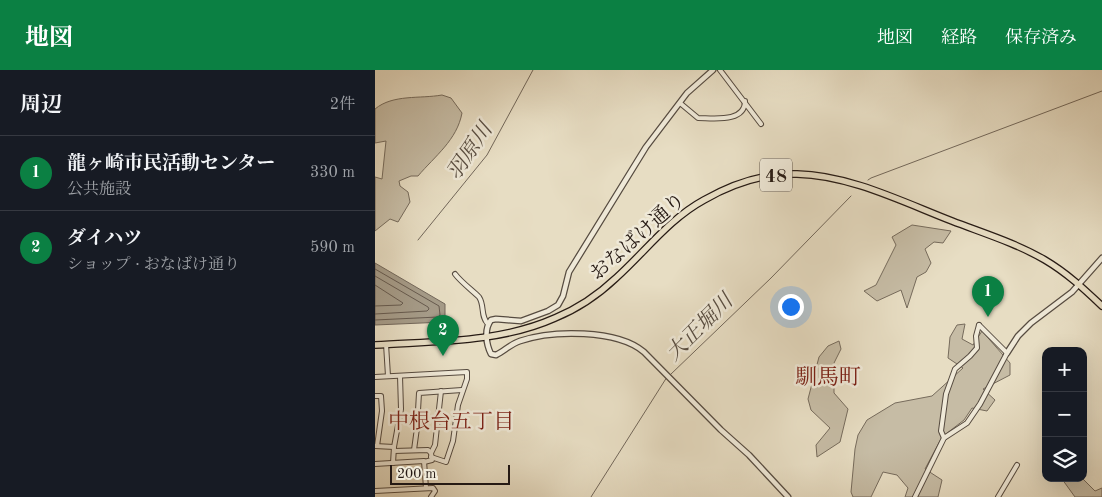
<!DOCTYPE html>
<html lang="ja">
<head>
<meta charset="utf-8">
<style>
  body { margin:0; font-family:"Old Standard TT","Noto Serif JP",serif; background:#242831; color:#f1f3f6 }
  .controls { position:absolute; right:15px; bottom:15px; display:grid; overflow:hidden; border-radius:10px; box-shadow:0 5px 20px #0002 }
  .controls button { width:45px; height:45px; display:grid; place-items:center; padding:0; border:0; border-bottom:1px solid #363941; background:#171b24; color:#f1f3f6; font:25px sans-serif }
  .scale { position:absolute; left:15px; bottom:12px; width:120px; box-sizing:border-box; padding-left:5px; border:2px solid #261a14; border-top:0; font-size:14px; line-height:18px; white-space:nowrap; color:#261a14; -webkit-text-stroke:4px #efe9d8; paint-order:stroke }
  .you { position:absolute; left:415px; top:236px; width:18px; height:18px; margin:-12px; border:4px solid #fff; border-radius:50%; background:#1a73e8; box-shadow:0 0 0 8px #1a73e833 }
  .badge { display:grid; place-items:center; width:32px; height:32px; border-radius:50%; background:#0b8043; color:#fff; font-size:16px; font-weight:700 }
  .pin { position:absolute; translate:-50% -41px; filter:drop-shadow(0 1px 2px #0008) }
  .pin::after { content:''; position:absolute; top:26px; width:18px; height:15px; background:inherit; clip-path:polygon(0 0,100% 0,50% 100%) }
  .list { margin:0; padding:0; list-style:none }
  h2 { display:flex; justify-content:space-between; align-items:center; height:65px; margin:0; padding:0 20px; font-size:21px }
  h2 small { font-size:16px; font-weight:400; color:#9ea1a6 }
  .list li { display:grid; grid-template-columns:32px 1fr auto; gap:15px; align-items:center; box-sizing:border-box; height:75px; padding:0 20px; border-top:1px solid #363941 }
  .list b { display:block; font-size:19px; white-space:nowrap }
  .list p { margin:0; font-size:16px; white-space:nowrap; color:#9ea1a6 }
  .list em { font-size:16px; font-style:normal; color:#9ea1a6 }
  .icon { flex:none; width:28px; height:28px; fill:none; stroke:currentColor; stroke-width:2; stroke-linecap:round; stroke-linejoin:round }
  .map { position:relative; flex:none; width:727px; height:427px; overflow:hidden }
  header { display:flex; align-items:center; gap:30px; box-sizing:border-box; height:70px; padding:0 25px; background:#0b8043; color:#fff }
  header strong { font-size:24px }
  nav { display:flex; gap:28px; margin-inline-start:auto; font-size:18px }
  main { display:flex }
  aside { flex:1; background:#171b24 }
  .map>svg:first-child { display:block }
  .green { fill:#c6bca5; stroke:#766b5c }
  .water { fill:#a59b88; stroke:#72675a }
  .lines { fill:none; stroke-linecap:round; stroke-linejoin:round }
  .shore { stroke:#665a4e; stroke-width:1 }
  .stream { stroke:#72675a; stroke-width:1 }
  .minor-casing { stroke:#564b40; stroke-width:6 }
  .tertiary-casing { stroke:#564b40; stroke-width:7 }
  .primary-casing { stroke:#261a14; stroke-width:8 }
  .minor { stroke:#efe9d8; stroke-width:4 }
  .tertiary { stroke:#efe9d8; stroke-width:4.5 }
  .primary { stroke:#e7ddc3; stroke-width:5.5 }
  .labels { text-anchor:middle; stroke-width:5; stroke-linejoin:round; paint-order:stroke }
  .shield { fill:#efe9d8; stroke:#62584f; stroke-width:1 }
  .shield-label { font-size:19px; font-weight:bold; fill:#261a14 }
  .street-label { font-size:20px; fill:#261a14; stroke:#efe9d8 }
  .water-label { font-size:21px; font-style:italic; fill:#594e42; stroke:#efe9d8 }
  .neighbourhood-label { font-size:21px; fill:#7a1f14; stroke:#efe9d8 }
  .quarter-label { font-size:22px; fill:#7a1f14; stroke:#efe9d8 }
</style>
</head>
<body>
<header>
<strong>地図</strong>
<nav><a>地図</a><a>経路</a><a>保存済み</a></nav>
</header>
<main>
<aside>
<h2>周辺<small>2件</small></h2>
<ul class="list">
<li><span class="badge">1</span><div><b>龍ヶ崎市民活動センター</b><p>公共施設</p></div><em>330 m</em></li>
<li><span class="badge">2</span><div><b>ダイハツ</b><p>ショップ · おなばけ通り</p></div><em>590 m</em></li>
</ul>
</aside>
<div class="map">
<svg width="727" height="427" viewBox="0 0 727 427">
  <rect width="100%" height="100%" fill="#e7ddc3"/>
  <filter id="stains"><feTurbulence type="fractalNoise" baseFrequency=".004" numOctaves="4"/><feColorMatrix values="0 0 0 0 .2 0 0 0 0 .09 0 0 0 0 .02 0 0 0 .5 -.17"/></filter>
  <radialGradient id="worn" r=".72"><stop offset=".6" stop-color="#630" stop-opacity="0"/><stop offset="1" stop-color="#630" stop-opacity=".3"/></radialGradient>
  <!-- green -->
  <g class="green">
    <path d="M67,25L76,28L87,43C82,70 60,86 43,106H36L24,111L25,116L33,122L35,132L23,152L15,149L0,161V107L7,109L11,71L0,73V39C18,24 45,29 67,25Z"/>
    <path d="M537,155L576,161L568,173L559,172L550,179L556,193L551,202L542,207L532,238L526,220L502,231L489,221L501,215L521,175L517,167Z"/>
    <path d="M590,254L587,269L598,275L607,261L635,293V305L608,319L620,330L612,341L597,338L589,350L567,367L550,399L567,410L563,427H530L533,418L522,405L508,402L496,427H478L476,422L480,379L483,365L492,350L520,333L557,326L588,298L573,288L575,267L582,255Z"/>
    <path d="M464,271L466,279L459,293V323L473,339L465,372L442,387L441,375L455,358L436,340L433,329L444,287L453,276Z"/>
    <path d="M707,408L720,421L727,418V427H700L687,409Z"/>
  </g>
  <!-- water -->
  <path class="water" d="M0,193L70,234V252L0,255Z"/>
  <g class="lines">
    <!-- shore -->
    <g class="shore">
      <path d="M0,199L64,236L65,245L63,247L0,250"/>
      <path d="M0,206L53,237L54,239L52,241L0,244"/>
      <path d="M0,215L28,233L26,235L0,236"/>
    </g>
    <!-- stream -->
    <g class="stream">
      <path d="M493,110L496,108L727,21"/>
      <path d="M43,170L112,85L158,0"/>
      <path d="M295,305L396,208L476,126"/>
      <path d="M216,427L292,307"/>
    </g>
    <defs>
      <g id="minor">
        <path d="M345,0L386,54"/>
        <path d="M305,33L323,48C338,48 370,53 370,31"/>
        <path d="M80,204C86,212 98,221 104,227C110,236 105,246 113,254"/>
        <path d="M11,274L13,306"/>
        <path d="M0,307L92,302V309L83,335L78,371L71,392L56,387"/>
        <path d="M0,326H6L7,341L2,376"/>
        <path d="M569,368L566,361L571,324L580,299L595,286L602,278L601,266L604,255"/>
        <path d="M0,376L19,377"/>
        <path d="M39,380L42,358L44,323L87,320"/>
        <path d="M19,381L53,380L56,383L57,390L49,392"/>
        <path d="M56,383L60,375L66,321"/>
        <path d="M18,393L19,377L26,339L25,306"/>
        <path d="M0,394L49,391L51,418"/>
        <path d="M0,421L58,418L60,421L56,427"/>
        <path d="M540,427L569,368L592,353L605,334L632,283L604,255"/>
        <path d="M623,427L642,395"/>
      </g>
      <g id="tertiary">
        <path d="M338,0L312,23L271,77L194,202L188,226L183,235L173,241L146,251L121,249L116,250C109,259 111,274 116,284L121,285C129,281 136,274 145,271C177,260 242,259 269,282L346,360L374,385L413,427"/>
        <path d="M632,283L643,266L656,253L697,222L727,188"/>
      </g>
      <path id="primary" d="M0,275C60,271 124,273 180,248C202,239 223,225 241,208C270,182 294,149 329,130C357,114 389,103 422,104C474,105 528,132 577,151C608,163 641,173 670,190C692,203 709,219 727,236"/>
    </defs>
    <!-- minor casing -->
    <use href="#minor" class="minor-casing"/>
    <!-- tertiary casing -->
    <use href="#tertiary" class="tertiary-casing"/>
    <!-- primary casing -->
    <use href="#primary" class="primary-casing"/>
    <!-- minor -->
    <use href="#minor" class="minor"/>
    <!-- tertiary -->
    <use href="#tertiary" class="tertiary"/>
    <!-- primary -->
    <use href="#primary" class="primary"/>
  </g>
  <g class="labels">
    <!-- shield labels -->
    <rect class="shield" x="385" y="88.5" width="32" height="33" rx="4"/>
    <g class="shield-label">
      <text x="401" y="112">48</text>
    </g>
    <!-- street labels -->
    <g class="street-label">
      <text transform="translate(262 166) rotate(-42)" y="7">おなばけ通り</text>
    </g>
    <!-- water labels -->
    <g class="water-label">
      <text transform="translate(94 81) rotate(-56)" y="7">羽原川</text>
      <text transform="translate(324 257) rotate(-45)" y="7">大正堀川</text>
    </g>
    <!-- neighbourhood labels -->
    <g class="neighbourhood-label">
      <text x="76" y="358">中根台五丁目</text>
    </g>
    <!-- quarter labels -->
    <g class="quarter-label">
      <text x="453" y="314">馴馬町</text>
    </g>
  </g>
  <rect width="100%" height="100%" filter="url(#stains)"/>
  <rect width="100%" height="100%" fill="url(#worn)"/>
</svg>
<div class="controls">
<button>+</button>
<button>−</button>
<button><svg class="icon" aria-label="layers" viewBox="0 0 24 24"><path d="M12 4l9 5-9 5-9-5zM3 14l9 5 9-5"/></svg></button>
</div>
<div class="scale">200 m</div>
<div class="you"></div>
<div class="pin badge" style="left:613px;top:247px">1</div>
<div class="pin badge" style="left:68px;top:286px">2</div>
</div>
</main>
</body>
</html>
